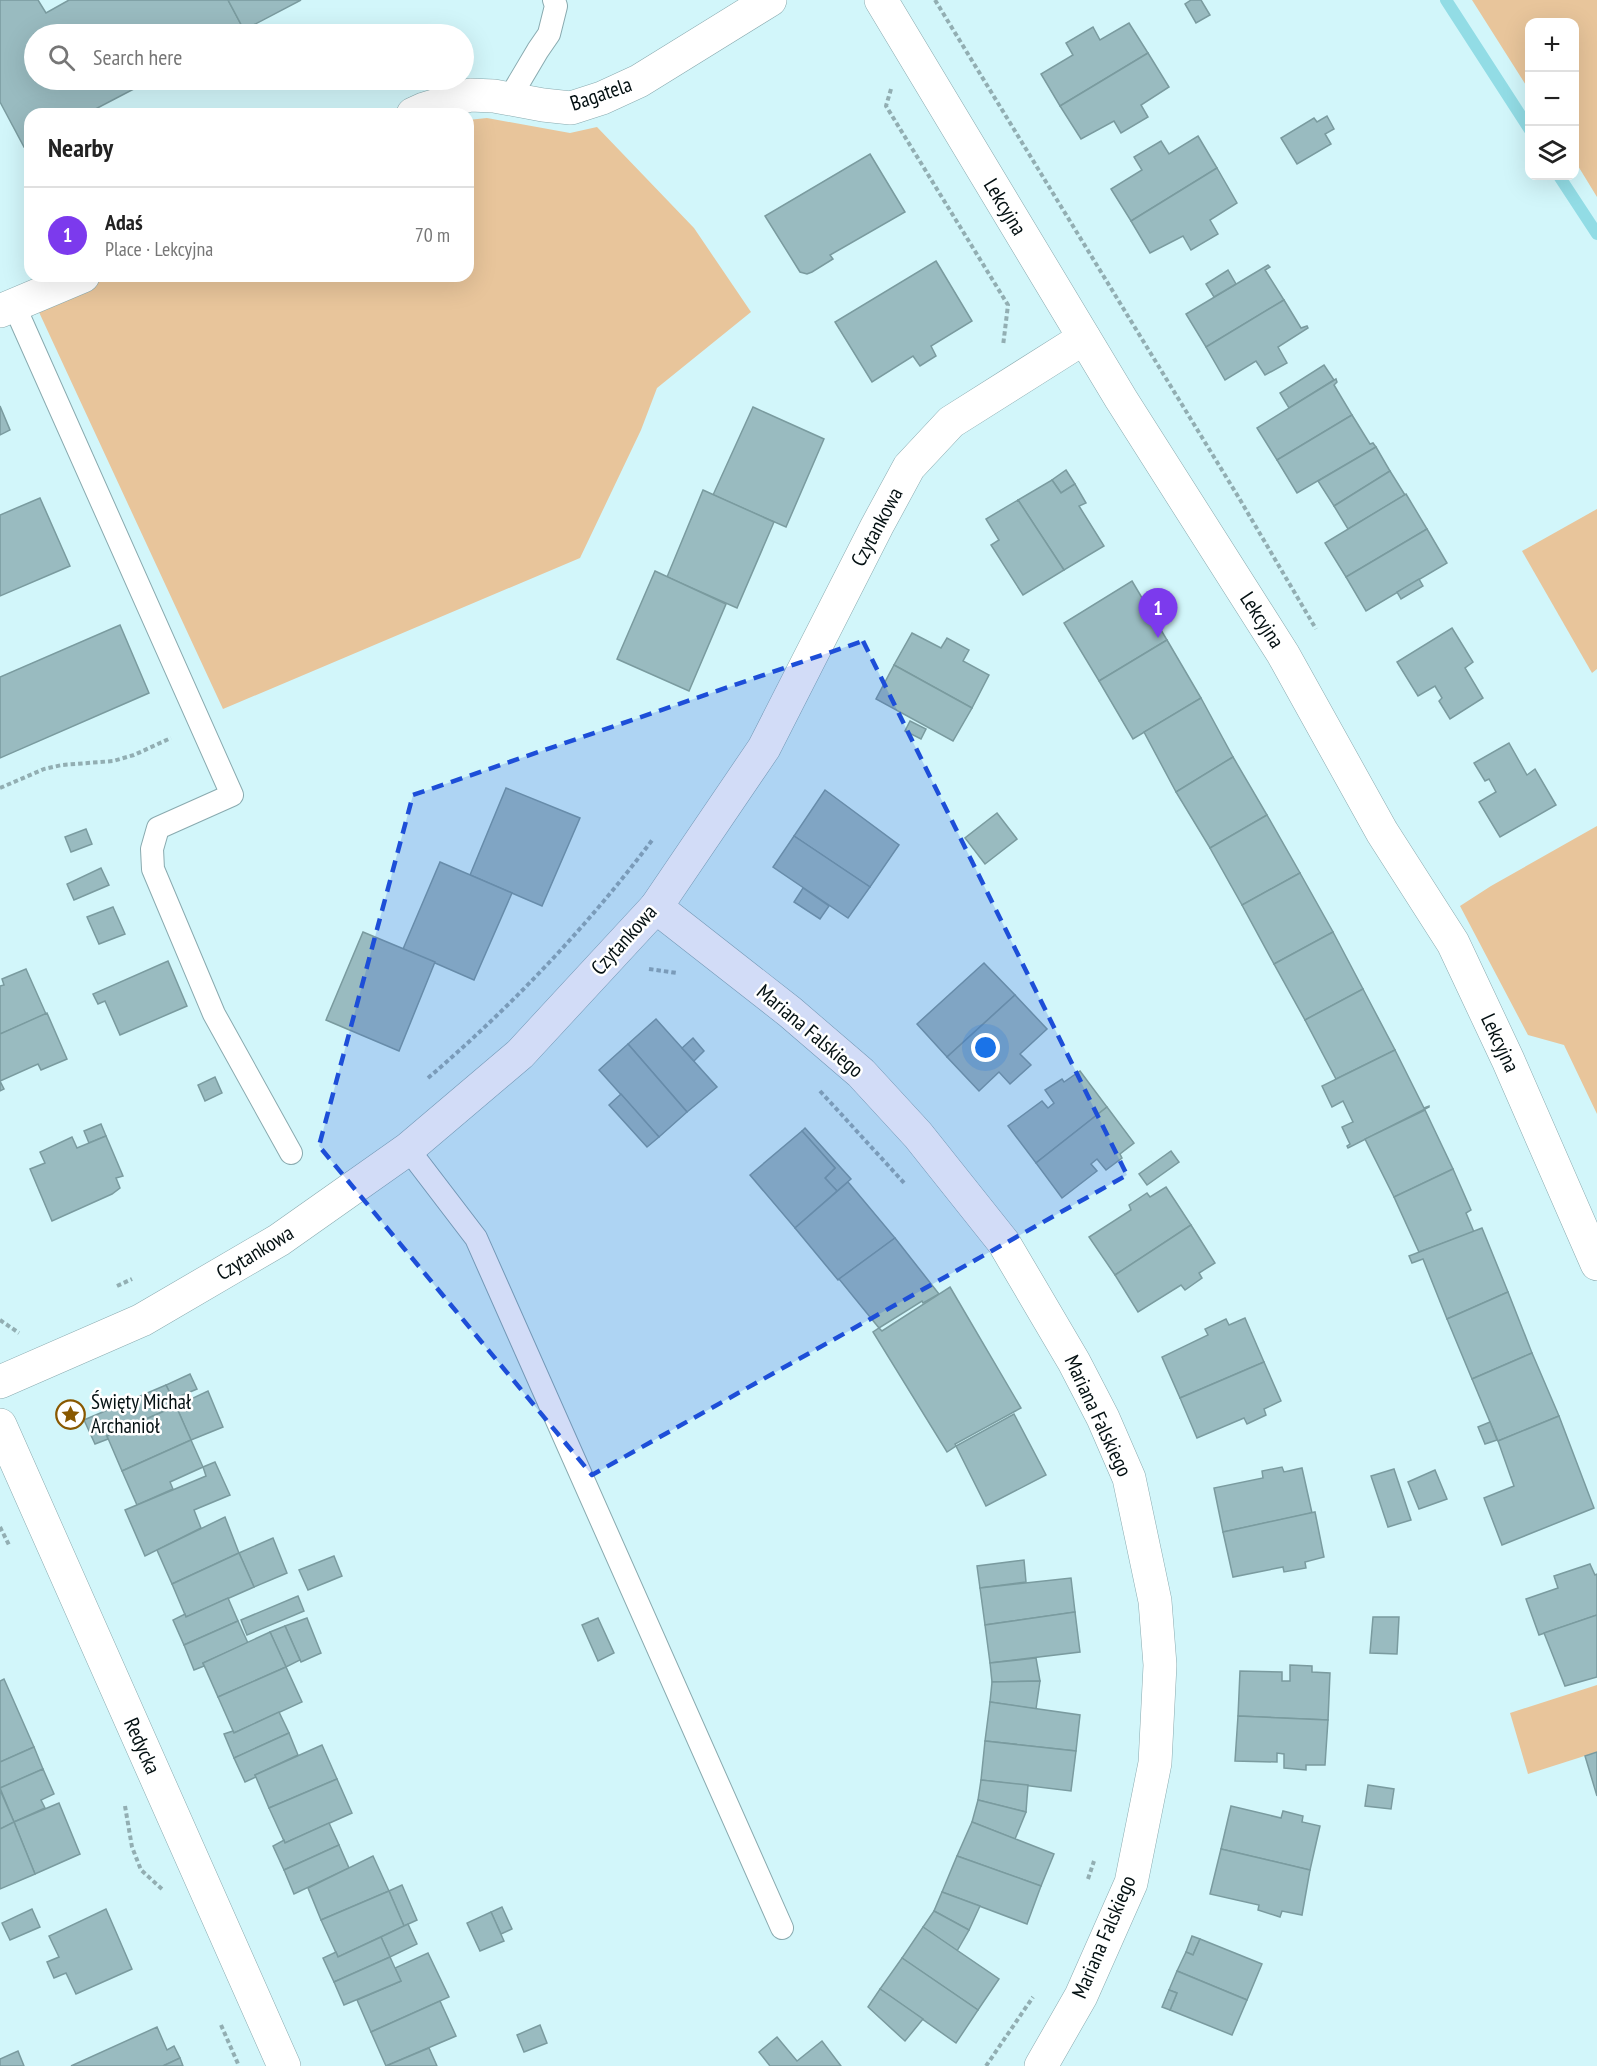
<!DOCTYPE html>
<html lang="en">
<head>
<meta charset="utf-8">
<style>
  body { margin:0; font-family:"PT Sans Narrow",sans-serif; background:#f6f6f6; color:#222 }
  .controls { position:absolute; right:18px; top:18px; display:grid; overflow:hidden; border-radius:12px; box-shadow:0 6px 24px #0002 }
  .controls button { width:54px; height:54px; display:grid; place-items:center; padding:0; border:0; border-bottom:2px solid #e0e0e0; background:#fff; color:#222; font:30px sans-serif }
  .you { position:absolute; left:986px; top:1048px; width:21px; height:21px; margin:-15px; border:4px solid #fff; border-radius:50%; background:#1a73e8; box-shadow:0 0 0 9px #1a73e833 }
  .badge { display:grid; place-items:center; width:39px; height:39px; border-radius:50%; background:#7c3aed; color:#fff; font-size:20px; font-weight:700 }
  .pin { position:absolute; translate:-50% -50px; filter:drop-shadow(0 2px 3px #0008) }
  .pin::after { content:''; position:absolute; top:32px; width:21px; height:18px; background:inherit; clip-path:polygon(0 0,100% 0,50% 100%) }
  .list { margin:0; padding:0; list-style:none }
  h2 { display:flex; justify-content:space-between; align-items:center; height:78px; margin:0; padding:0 24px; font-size:26px }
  h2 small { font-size:20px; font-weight:400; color:#767676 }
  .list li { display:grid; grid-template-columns:39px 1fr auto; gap:18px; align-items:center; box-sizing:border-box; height:96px; padding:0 24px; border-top:2px solid #e0e0e0 }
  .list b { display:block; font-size:22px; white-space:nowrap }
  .list p { margin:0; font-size:20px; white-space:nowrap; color:#767676 }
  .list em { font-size:20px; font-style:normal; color:#767676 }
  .icon { flex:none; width:33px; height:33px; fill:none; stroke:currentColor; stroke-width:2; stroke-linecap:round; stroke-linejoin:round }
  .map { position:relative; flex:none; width:1597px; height:2066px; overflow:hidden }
  .search { position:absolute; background:#fff; box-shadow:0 6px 24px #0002; left:24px; top:24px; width:450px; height:66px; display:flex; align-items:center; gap:15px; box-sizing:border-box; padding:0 21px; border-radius:33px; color:#767676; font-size:22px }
  .panel { position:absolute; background:#fff; box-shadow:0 6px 24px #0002; left:24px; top:108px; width:450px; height:174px; border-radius:18px }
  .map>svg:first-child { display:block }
  .green { fill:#e8c59b }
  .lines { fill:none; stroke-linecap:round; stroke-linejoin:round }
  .stream { stroke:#92dce5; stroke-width:12 }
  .building { fill:#99bbc0; stroke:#7a9b9f; stroke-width:1.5 }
  .service-casing { stroke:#89aaaf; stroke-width:24 }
  .minor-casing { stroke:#89aaaf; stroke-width:34 }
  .tertiary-casing { stroke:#89aaaf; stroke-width:34 }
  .path { stroke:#92aeb2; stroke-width:4; stroke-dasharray:4.5 3; stroke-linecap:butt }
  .service { stroke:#fff; stroke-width:22 }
  .minor { stroke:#fff; stroke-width:33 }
  .tertiary { stroke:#fff; stroke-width:33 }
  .marked { fill:#1d4ed8; fill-opacity:0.2; stroke:#1d4ed8; stroke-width:4.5; stroke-dasharray:12 8; stroke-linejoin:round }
  .labels { text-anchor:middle; stroke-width:5; stroke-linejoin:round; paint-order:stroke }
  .street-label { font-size:21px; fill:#041012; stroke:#fff }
  .poi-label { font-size:21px; fill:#041012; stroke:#fff; text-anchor:start }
</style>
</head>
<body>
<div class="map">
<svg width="1597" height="2066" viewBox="0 0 1597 2066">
  <rect width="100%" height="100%" fill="#d2f6fa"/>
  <!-- green -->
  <g class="green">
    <path d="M1472,0H1597V197L1575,161L1574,22H1530L1529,90Z"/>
    <path d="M487,118L570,133L597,127L694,228L751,312L657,388L641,430L580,558L223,709L38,310L111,276H468V120Z"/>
    <path d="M1597,509V669L1592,673L1522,551Z"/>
    <path d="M1597,826V1114L1564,1045L1528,1035L1460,906L1491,886Z"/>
    <path d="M1597,1685V1752L1528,1774L1510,1713Z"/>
  </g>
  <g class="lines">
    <!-- stream -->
    <g class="stream">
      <path d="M1446,0L1530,130"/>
      <path d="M1559,176L1597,234"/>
    </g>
  </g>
  <!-- building -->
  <g class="building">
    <path d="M0,0H38L46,13L69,0H228L244,30L236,34H34V80H151L86,114H30V144L24,147L0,102Z"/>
    <path d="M228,0H301L244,30Z"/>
    <path d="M1191,0H1201L1210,15L1196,23L1185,4Z"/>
    <path d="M1129,23L1148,53L1060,106L1041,74L1073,55L1066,43L1093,27L1100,40Z"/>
    <path d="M1148,53L1169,87L1141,105L1148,117L1121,133L1114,121L1081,139L1060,106Z"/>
    <path d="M1327,116L1334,129L1325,134L1331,144L1297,164L1281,138L1314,118L1317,122Z"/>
    <path d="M1198,136L1217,168L1131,221L1111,189L1142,170L1134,157L1161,141L1169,154Z"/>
    <path d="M870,154L905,212L830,255L833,259L812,272L807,274L800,272L765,216Z"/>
    <path d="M1217,168L1237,203L1210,220L1218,234L1191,250L1183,236L1150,253L1131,221Z"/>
    <path d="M936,261L972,321L931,346L936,356L920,366L913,356L872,382L835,322Z"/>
    <path d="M1268,265L1270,267L1265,270L1284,300L1206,347L1186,314Z"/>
    <path d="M1228,270L1236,284L1214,297L1206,284Z"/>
    <path d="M1284,300L1301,328L1307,326L1308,328L1278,347L1287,363L1265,375L1256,361L1225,380L1206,347Z"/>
    <path d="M1324,365L1334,380L1289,408L1280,393Z"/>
    <path d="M1336,379L1337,382L1334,385L1352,415L1277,460L1257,428Z"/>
    <path d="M0,406L10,430L0,435Z"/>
    <path d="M753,407L824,439L786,527L713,495Z"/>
    <path d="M1352,415L1370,444L1373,443L1376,447L1297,493L1277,460Z"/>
    <path d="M1376,447L1390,471L1334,506L1318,481Z"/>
    <path d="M1066,470L1075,484L1061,493L1052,480Z"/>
    <path d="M1390,471L1405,495L1348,529L1334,506Z"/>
    <path d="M1052,480L1061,493L1075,484L1086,503L1079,506L1104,546L1064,570L1018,500Z"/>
    <path d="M703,490L774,522L737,608L667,577Z"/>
    <path d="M1406,494L1427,529L1346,577L1325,543Z"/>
    <path d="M40,498L70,566L0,596V515Z"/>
    <path d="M1018,500L1064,570L1023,595L991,545L999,540L986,519Z"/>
    <path d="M1427,529L1447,563L1366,611L1346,577Z"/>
    <path d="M655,571L726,604L689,691L617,659Z"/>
    <path d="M1419,579L1423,586L1401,599L1397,592Z"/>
    <path d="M1132,581L1167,640L1099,681L1064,623Z"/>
    <path d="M120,625L149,693L0,758V677Z"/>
    <path d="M1452,628L1473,662L1465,668L1483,698L1450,719L1439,701L1442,698L1435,686L1418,696L1397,662Z"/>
    <path d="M912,633L941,648L947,638L969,650L963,661L989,675L972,708L894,665Z"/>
    <path d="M1167,640L1201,698L1133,739L1099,681Z"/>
    <path d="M894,665L972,708L953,741L876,699Z"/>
    <path d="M1201,698L1233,757L1176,792L1144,732Z"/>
    <path d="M910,721L926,729L921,739L905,731Z"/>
    <path d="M1509,743L1527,775L1535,769L1556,805L1500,837L1479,802L1496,792L1489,779L1485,781L1474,763Z"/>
    <path d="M1233,757L1267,815L1210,848L1176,792Z"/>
    <path d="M506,788L580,818L542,906L470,875Z"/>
    <path d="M825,790L899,845L870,887L794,836Z"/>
    <path d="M997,813L1017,839L985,864L965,838Z"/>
    <path d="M1267,815L1300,873L1242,905L1210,848Z"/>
    <path d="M86,829L92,844L71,852L65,837Z"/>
    <path d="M794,836L870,887L848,918L773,867Z"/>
    <path d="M440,862L512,893L474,980L403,949Z"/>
    <path d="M101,868L109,885L74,900L67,884Z"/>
    <path d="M1300,873L1333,932L1274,964L1242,905Z"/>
    <path d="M803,888L829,906L820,919L794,902Z"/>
    <path d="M113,907L125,934L99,944L87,917Z"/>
    <path d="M363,932L435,962L399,1051L326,1020Z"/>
    <path d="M1333,932L1363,989L1305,1020L1274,964Z"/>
    <path d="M168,961L187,1006L120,1035L105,1001L98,1004L93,994Z"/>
    <path d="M984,963L1015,995L947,1057L917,1024Z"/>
    <path d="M26,969L46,1014L0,1034V986L4,985L2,979Z"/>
    <path d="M1363,989L1395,1050L1336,1079L1305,1020Z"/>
    <path d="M1015,995L1047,1029L1020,1054L1031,1065L1010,1084L999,1072L979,1091L947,1057Z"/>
    <path d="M47,1013L67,1059L41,1070L38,1064L0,1081L4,1089L0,1091V1034Z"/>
    <path d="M656,1019L717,1087L687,1112L628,1044Z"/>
    <path d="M693,1038L704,1051L694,1061L682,1048Z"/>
    <path d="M628,1044L687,1112L659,1137L599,1070Z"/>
    <path d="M1395,1050L1424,1108L1429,1106V1107L1348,1148L1347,1146L1350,1144L1342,1127L1353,1122L1343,1101L1332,1107L1322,1086Z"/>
    <path d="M1080,1071L1107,1107L1036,1163L1008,1126L1042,1101L1048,1108L1054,1103L1045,1090L1062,1079L1064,1082Z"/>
    <path d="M215,1077L222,1093L205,1101L198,1085Z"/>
    <path d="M621,1094L659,1137L647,1147L609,1105Z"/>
    <path d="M1107,1107L1134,1143L1120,1154L1122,1158L1106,1170L1097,1159L1091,1164L1097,1171L1062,1198L1036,1163Z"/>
    <path d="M1425,1110L1453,1169L1394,1197L1365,1139Z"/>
    <path d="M101,1124L106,1136L89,1143L84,1131Z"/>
    <path d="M805,1128L851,1179L837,1191L825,1178L835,1168L802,1131Z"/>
    <path d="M802,1131L835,1168L825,1178L837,1191L795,1228L750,1175Z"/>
    <path d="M106,1136L123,1176L116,1178L120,1188L112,1194L52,1221L30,1169L45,1163L40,1152L72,1137L77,1148Z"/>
    <path d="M1171,1151L1179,1162L1147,1185L1139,1174Z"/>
    <path d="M1453,1169L1471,1210L1466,1213L1474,1232L1419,1252L1394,1197Z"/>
    <path d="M848,1182L895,1238L838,1280L795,1228Z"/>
    <path d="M1166,1187L1191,1225L1115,1275L1089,1237L1131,1210L1129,1205L1147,1193L1150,1197Z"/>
    <path d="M1191,1225L1215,1263L1199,1273L1202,1278L1185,1290L1181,1285L1138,1312L1115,1275Z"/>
    <path d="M1482,1228L1508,1292L1447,1319L1423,1259L1412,1263L1409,1256Z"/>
    <path d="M895,1238L939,1294L923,1303L922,1301L879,1328L839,1279Z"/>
    <path d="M950,1287L1021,1408L955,1444L956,1446L947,1452L873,1332L879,1328L882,1331Z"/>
    <path d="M1508,1292L1532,1353L1472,1379L1447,1319Z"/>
    <path d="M1245,1318L1264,1362L1180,1398L1162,1357L1208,1335L1205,1329L1226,1319L1229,1325Z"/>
    <path d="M1532,1353L1559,1416L1498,1441L1472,1379Z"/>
    <path d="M1264,1362L1281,1401L1264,1409L1266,1415L1247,1424L1244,1418L1197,1438L1180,1398Z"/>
    <path d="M190,1374L197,1389L173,1399L166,1385Z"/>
    <path d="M166,1385L176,1406L107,1436L108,1439L95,1444L84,1420Z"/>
    <path d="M208,1391L223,1427L191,1440L176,1406Z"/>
    <path d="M176,1406L191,1440L122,1471L107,1436Z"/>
    <path d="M1014,1414L1046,1475L986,1506L956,1446Z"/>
    <path d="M1559,1416L1594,1508L1502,1545L1484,1498L1514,1486L1498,1441Z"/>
    <path d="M1490,1422L1497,1440L1485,1444L1478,1427Z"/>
    <path d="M191,1440L203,1467L170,1482L173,1489L137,1505L122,1471Z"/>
    <path d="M215,1462L230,1495L194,1510L201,1528L145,1556L125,1510L206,1476L203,1467Z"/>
    <path d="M1282,1467L1284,1472L1302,1468L1312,1513L1223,1532L1214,1488L1263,1478L1262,1471Z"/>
    <path d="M1394,1469L1411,1520L1388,1527L1371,1476Z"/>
    <path d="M1435,1470L1447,1499L1419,1509L1408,1482Z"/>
    <path d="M1315,1512L1324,1557L1305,1562L1306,1568L1284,1572L1283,1567L1233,1577L1223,1532Z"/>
    <path d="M225,1517L239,1553L172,1584L157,1550Z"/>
    <path d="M273,1538L287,1573L254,1587L239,1553Z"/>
    <path d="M239,1553L254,1587L186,1617L172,1584Z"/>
    <path d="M334,1556L342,1576L308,1590L299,1570Z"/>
    <path d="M1024,1560L1026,1582L980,1588L977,1566Z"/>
    <path d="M1590,1564L1595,1575L1597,1574V1615L1539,1635L1526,1599L1558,1588L1554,1576Z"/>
    <path d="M1071,1578L1075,1612L985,1625L980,1588Z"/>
    <path d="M298,1596L304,1611L247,1635L241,1620Z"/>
    <path d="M228,1598L238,1621L184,1645L173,1620L185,1614L186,1617Z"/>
    <path d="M1075,1612L1080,1652L990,1663L985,1625Z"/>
    <path d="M1597,1615V1677L1565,1686L1544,1633Z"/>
    <path d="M1373,1617H1399L1397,1654L1370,1653Z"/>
    <path d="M307,1618L321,1653L301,1662L285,1626Z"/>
    <path d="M598,1618L614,1653L598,1661L582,1625Z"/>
    <path d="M238,1621L248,1643L203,1663L204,1666L194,1670L184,1645Z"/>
    <path d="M285,1626L300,1660L286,1667L270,1632Z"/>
    <path d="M270,1632L286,1667L218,1697L203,1663Z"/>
    <path d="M1036,1658L1040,1681L992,1682L990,1663Z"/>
    <path d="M1290,1665L1312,1666V1672L1330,1673L1328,1720L1238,1716L1240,1671L1282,1672V1681H1290Z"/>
    <path d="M286,1667L302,1702L234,1733L218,1697Z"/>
    <path d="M4,1679L34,1747L0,1762V1681Z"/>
    <path d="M1040,1681L1036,1709L990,1702L992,1682Z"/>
    <path d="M990,1702L1080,1715L1076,1751L985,1741Z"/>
    <path d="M279,1712L289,1733L234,1758L224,1734L233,1731L234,1733Z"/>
    <path d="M1238,1716L1328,1720L1325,1765H1306V1770L1284,1768V1754L1277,1753V1762L1235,1761Z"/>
    <path d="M289,1733L298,1755L255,1775L256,1777L245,1782L234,1758Z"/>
    <path d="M985,1741L1076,1751L1071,1791L981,1780Z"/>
    <path d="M322,1745L337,1779L269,1808L255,1775Z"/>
    <path d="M34,1747L43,1769L0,1788V1762Z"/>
    <path d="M1597,1752V1796L1585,1756Z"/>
    <path d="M43,1769L54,1794L41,1800L45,1808L14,1822L0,1788Z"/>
    <path d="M337,1779L352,1813L285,1843L269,1808Z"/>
    <path d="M981,1780L1028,1785L1026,1812L978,1800Z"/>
    <path d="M1368,1785L1394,1789L1391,1809L1365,1806Z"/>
    <path d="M0,1790L14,1822L0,1829Z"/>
    <path d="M978,1800L1026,1812L1015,1839L972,1822Z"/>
    <path d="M59,1803L80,1854L35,1874L14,1822Z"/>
    <path d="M1231,1806L1281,1818L1283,1811L1303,1816L1302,1822L1320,1826L1310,1870L1221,1849Z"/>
    <path d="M14,1822L35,1874L0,1889V1829Z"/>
    <path d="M972,1822L1054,1854L1041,1886L957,1856Z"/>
    <path d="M329,1823L339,1845L284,1870L273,1846L284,1840L285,1843Z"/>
    <path d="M339,1845L349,1868L294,1894L284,1870Z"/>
    <path d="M1221,1849L1310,1870L1302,1915L1282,1911L1280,1917L1258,1910L1259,1905L1210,1894Z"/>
    <path d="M373,1856L389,1891L321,1920L308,1888Z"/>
    <path d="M957,1856L1041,1886L1027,1924L942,1892Z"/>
    <path d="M402,1885L417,1920L404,1926L389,1891Z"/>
    <path d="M389,1891L404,1926L338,1957L321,1920Z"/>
    <path d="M942,1892L980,1906L969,1930L934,1911Z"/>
    <path d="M502,1907L512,1929L501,1934L491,1912Z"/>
    <path d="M32,1909L40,1927L10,1940L2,1923Z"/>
    <path d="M106,1909L132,1969L76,1994L66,1973L54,1978L47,1962L59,1957L49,1936Z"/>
    <path d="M934,1911L969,1930L957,1951L923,1927Z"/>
    <path d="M491,1912L504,1941L480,1951L467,1923Z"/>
    <path d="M408,1924L417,1944L390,1957L381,1937Z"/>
    <path d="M923,1927L999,1979L978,2010L902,1958Z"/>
    <path d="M1192,1936L1200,1939L1193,1955L1186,1952Z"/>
    <path d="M381,1937L390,1957L334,1982L323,1958L336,1952L338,1957Z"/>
    <path d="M1200,1939L1262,1964L1247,2000L1177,1971L1186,1952L1193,1955Z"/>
    <path d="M428,1953L449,1997L371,2032L357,2000L401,1981L395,1968Z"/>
    <path d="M390,1957L401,1981L344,2005L334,1982Z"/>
    <path d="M902,1958L978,2010L956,2043L880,1989Z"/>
    <path d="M1177,1971L1247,2000L1232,2035L1170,2010L1177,1993L1169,1990Z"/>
    <path d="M880,1989L923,2019L905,2041L868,2007Z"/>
    <path d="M1169,1990L1177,1993L1170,2010L1162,2007Z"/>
    <path d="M440,2001L456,2036L386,2066L371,2032Z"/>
    <path d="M540,2025L547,2043L524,2052L517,2035Z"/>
    <path d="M157,2027L167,2050L174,2046L180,2058L163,2066H71Z"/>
    <path d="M777,2037L797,2061L822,2041L841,2066H770L759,2052Z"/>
    <path d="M429,2048L437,2066H386Z"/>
    <path d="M18,2051L24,2066H0V2059Z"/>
    <path d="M180,2058L183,2066H163Z"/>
  </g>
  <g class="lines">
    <defs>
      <g id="service">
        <path d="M509,99L538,50L549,34L556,6L554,0"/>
        <path d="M14,305L232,795L158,828L152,849L153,869L214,1014L291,1153"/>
        <path d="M408,1149L476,1238L782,1928"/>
      </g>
      <g id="minor">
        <path d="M881,0L1121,399L1283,654L1382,832L1453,943L1508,1060L1597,1264"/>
        <path d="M413,114L424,109L470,95L494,96L543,105L571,108L602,98L639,81L770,0"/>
        <path d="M0,311L83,276"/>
        <path d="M656,907L790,1012L861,1073L918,1135L1004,1243L1074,1362L1103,1418L1129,1478L1155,1601L1160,1665L1155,1763L1131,1883L1081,1996L1041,2066"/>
        <path d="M0,1382L142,1320L279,1240L408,1149L520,1054L656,907L764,748L877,526L909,467L951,422L1084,338"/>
      </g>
      <path id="tertiary" d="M0,1425L284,2066"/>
    </defs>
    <!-- service casing -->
    <use href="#service" class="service-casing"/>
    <!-- minor casing -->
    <use href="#minor" class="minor-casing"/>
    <!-- tertiary casing -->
    <use href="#tertiary" class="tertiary-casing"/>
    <!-- path -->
    <g class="path">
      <path d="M935,0L1239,498L1316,629"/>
      <path d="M891,89L886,106L1008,305L1003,346"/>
      <path d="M0,788L44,769L62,765L113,761L134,755L171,738"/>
      <path d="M649,969L677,973"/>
      <path d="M428,1078C511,1007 587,927 653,839"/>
      <path d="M820,1091L906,1185"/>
      <path d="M117,1286L132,1279"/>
      <path d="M0,1320L19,1333"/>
      <path d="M0,1527L10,1547"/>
      <path d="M125,1806L132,1847L141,1870L162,1889"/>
      <path d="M1088,1879L1094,1861"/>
      <path d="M221,2025L239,2066"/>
      <path d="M986,2066L1033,1997"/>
    </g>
    <!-- service -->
    <use href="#service" class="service"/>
    <!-- minor -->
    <use href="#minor" class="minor"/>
    <!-- tertiary -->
    <use href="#tertiary" class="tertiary"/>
  </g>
  <!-- marked area -->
  <path class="marked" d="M863,641L1127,1175L592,1475L319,1146L413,795Z"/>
  <!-- icons -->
  <defs>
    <symbol id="sight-ring" viewBox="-11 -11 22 22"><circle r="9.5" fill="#fff" stroke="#895800" stroke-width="1.5"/><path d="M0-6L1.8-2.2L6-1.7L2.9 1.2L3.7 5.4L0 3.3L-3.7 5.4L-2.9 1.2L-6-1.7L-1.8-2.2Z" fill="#895800"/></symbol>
  </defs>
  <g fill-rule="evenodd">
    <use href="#sight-ring" x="54" y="1398" width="33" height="33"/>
  </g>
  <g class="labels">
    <!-- street labels -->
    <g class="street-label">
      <text transform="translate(601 94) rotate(-19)" y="7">Bagatela</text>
      <text transform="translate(1005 207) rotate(59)" y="7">Lekcyjna</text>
      <text transform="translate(877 527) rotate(-62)" y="7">Czytankowa</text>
      <text transform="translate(1262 620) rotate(57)" y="7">Lekcyjna</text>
      <text transform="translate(624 940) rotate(-48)" y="7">Czytankowa</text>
      <text transform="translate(810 1031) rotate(40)" y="7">Mariana Falskiego</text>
      <text transform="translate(1500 1043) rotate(65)" y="7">Lekcyjna</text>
      <text transform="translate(255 1253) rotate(-31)" y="7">Czytankowa</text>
      <text transform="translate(1098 1416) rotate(65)" y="7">Mariana Falskiego</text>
      <text transform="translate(142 1746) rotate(66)" y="7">Redycka</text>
      <text transform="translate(1104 1937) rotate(-67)" y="7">Mariana Falskiego</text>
    </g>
    <!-- poi labels -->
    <g class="poi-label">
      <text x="91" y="1409">Święty Michał<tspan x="91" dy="24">Archanioł</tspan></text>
    </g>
  </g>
</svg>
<div class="controls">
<button>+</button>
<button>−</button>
<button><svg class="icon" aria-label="layers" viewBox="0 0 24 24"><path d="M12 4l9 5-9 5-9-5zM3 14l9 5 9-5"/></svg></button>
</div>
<div class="you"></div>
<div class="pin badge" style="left:1158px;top:638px">1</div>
<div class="search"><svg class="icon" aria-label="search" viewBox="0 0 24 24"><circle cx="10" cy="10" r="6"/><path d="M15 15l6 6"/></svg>Search here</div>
<section class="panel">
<h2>Nearby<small></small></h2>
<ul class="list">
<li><span class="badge">1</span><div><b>Adaś</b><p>Place · Lekcyjna</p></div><em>70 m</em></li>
</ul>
</section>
</div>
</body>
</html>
